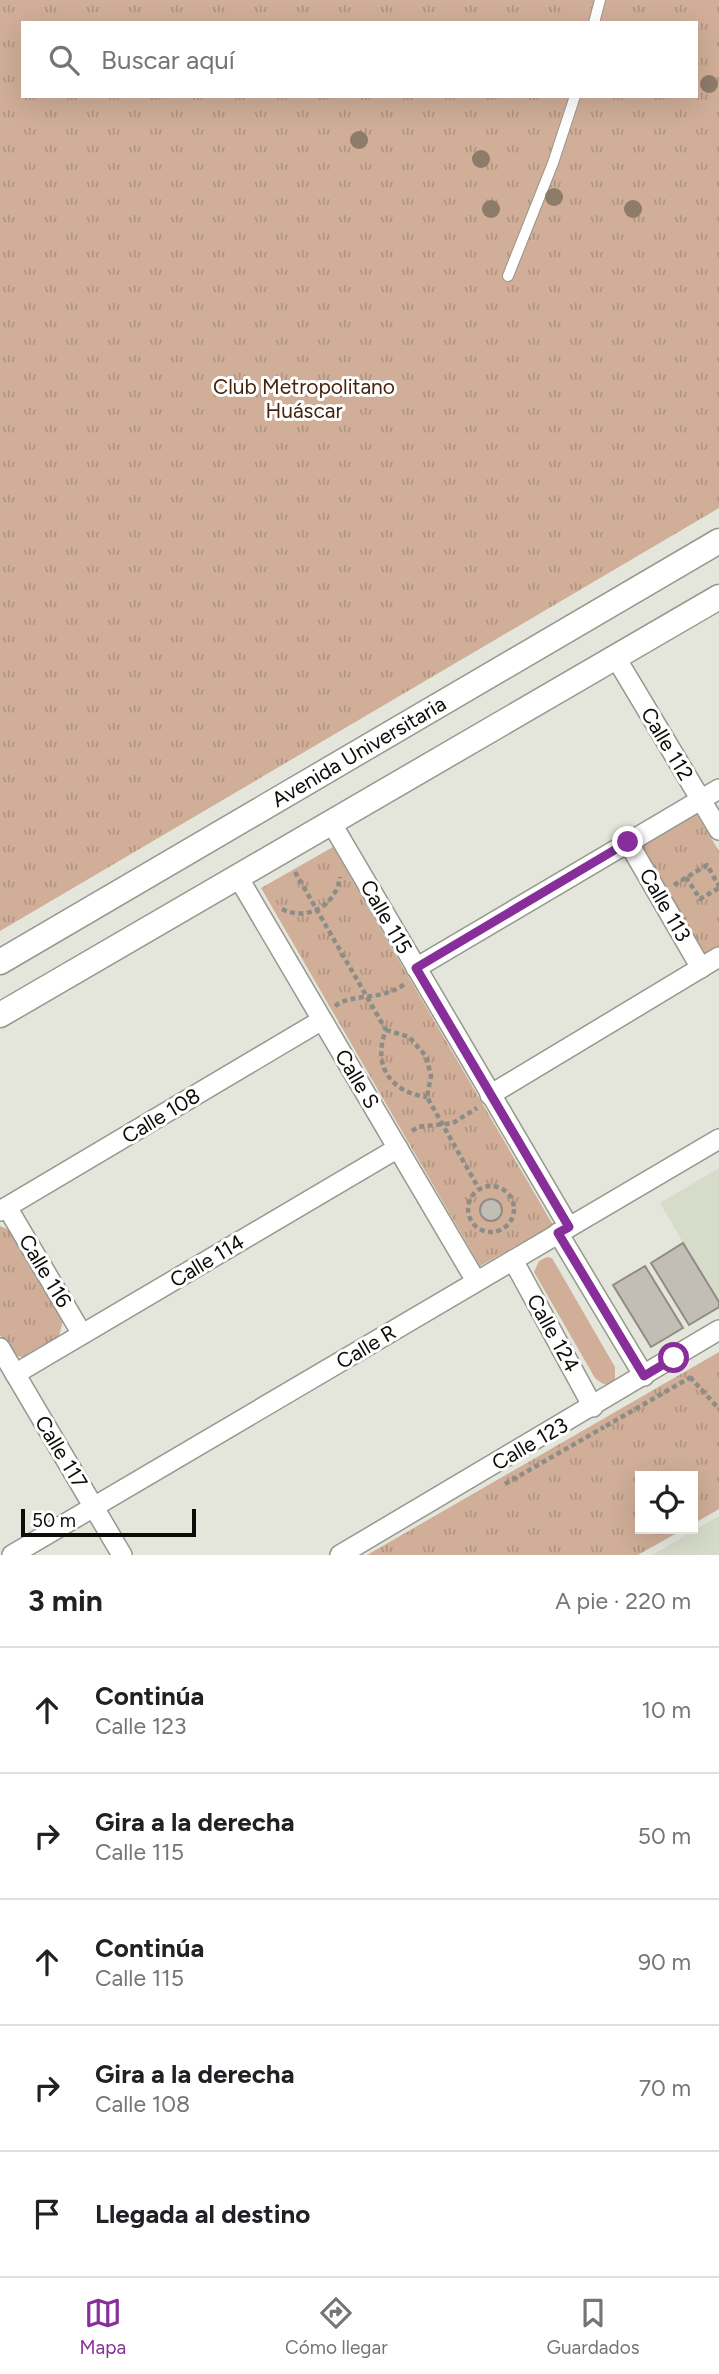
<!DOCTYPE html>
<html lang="es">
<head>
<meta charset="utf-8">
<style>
  body { margin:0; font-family:Figtree,sans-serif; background:#f2f2f2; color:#202124 }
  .controls { position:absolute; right:21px; bottom:21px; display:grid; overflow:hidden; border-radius:0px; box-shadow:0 7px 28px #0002 }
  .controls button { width:63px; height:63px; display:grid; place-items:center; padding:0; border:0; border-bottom:2px solid #e0e0e0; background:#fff; color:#202124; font:35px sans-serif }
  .scale { position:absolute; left:21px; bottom:18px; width:175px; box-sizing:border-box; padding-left:7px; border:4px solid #0c0c09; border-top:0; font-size:19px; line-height:24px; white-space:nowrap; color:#0c0c09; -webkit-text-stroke:5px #fff; paint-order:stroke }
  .stop { position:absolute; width:21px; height:21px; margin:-16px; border:5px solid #872e9a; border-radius:50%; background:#fff }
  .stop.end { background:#872e9a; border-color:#fff; box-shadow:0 2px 7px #0008 }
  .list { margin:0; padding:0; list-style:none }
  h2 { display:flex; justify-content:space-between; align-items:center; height:91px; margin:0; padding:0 28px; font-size:30px }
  h2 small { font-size:23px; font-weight:400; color:#757577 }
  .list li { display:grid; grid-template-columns:46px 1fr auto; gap:21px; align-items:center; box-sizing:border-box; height:126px; padding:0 28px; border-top:2px solid #e0e0e0 }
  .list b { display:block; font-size:26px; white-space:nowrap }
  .list p { margin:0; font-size:23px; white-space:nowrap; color:#757577 }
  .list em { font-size:23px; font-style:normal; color:#757577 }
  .icon { flex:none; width:38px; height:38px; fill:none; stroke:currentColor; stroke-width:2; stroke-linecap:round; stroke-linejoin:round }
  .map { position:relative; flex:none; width:719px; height:1555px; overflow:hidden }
  .search { position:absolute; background:#fff; box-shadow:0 7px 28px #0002; left:21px; right:21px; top:21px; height:77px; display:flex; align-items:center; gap:18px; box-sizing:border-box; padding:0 24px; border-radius:0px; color:#757577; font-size:26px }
  .sheet { height:721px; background:#fff }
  nav { display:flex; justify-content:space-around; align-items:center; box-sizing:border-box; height:98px; border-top:2px solid #e0e0e0; background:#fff; font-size:19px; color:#757577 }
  nav a { display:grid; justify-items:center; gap:4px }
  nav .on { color:#872e9a }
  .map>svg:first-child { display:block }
  .built { fill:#d7dbca }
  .grass { fill:#d0ae98 }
  .park { fill:url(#park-tufts); fill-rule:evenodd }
  .building { fill:#c2beb5; stroke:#908c84; stroke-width:2 }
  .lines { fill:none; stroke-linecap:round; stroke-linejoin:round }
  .service-casing { stroke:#96978e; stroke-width:12 }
  .minor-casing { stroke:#96978e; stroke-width:22 }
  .tertiary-casing { stroke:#96978e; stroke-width:27 }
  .path { stroke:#8c8d86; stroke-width:4.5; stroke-dasharray:5 3.5; stroke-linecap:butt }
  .service { stroke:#fff; stroke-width:10 }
  .minor { stroke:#fff; stroke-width:19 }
  .tertiary { stroke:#fff; stroke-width:24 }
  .tree { fill:#8e7b69 }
  .route { stroke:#872e9a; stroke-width:9 }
  .labels { text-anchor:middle; stroke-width:6; stroke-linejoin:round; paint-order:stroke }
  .park-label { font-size:21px; fill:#47240b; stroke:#fff }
  .street-label { font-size:21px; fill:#0c0c09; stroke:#fff }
</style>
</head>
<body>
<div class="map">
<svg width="719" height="1555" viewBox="0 0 719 1555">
  <defs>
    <pattern id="park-tufts" width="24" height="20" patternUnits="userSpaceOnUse" patternTransform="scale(1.75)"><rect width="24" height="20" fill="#d0ae98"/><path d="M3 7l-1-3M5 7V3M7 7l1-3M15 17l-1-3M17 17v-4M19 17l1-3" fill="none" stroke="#b19482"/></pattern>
  </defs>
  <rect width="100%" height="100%" fill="#e4e6dc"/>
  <!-- built -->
  <g class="built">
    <path d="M719,1168V1304L660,1203Z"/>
    <path d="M719,1516V1555H652Z"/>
  </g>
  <!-- grass -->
  <path class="grass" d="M547,1257L552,1258L615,1367V1381C606,1387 602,1384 595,1378L534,1272L539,1261Z"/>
  <!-- park -->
  <g class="park">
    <path d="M0,0H719V508L0,931ZM23,23H696V96H23Z"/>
    <path d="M696,813L719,851V950L706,957L641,846Z"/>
    <path d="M333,847L553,1225L480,1266L261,888Z"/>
    <path d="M0,1226L9,1230L63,1321L59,1336L22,1357L13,1355L0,1335Z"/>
    <path d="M719,1352V1509L693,1524V1476H640V1529H684L638,1555H367Z"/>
  </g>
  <!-- building -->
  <g class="building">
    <circle cx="491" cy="1210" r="11"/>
    <path d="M683,1243L719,1302V1307L689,1325L651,1263Z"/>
    <path d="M645,1266L683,1328L651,1347L613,1285Z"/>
  </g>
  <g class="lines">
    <defs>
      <g id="service">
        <path d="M594,23L600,0"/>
        <path d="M508,276L553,163L575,96"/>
      </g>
      <g id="minor">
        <path d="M616,658L719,830"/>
        <path d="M332,824L569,1227"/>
        <path d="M628,842L701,968"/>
        <path d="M238,877L476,1281"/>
        <path d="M416,968L719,789"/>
        <path d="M490,1095L719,957"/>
        <path d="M7,1207L82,1334"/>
        <path d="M0,1211L322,1020"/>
        <path d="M558,1233L644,1376"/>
        <path d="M513,1260L593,1407"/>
        <path d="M0,1348L122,1555"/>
        <path d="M15,1374L398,1148"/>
        <path d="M12,1555L719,1139"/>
        <path d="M340,1555L719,1330"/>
      </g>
      <g id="tertiary">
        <path id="s1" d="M0,962L719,541"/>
        <path d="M0,1015L719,597"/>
      </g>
    </defs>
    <!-- service casing -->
    <use href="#service" class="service-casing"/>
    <!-- minor casing -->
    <use href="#minor" class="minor-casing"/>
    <!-- tertiary casing -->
    <use href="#tertiary" class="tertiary-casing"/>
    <!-- path -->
    <g class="path">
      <path d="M295,872L386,1030C372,1065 390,1092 427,1097"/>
      <path d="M686,877L700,899L719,888"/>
      <path d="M674,885L707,865L719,886"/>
      <path d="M282,909C308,922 336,905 340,877"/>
      <path d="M335,1006C355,992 379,1002 405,984"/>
      <path d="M386,1030L409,1037L426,1056L431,1076L427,1097L479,1189"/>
      <path d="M412,1131L418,1127L453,1123L477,1108"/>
      <circle cx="491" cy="1209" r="23"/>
      <path d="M690,1377L719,1409"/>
      <path d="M606,1426L691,1377"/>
      <path d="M505,1484L604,1427"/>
    </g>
    <!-- service -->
    <use href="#service" class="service"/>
    <!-- minor -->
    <use href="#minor" class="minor"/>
    <!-- tertiary -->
    <use href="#tertiary" class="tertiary"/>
  </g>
  <!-- trees -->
  <g class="tree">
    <circle cx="709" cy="84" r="9"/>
    <circle cx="359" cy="140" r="9"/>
    <circle cx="481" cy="159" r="9"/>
    <circle cx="554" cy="197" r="9"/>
    <circle cx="491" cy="209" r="9"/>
    <circle cx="633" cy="209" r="9"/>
  </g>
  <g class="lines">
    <!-- route -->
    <path class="route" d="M628,842L416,968L569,1227L558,1233L644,1376L674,1358"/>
  </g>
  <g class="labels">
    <!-- park labels -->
    <g class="park-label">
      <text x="304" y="394">Club Metropolitano<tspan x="304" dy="24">Huáscar</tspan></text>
    </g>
    <!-- street labels -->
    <g class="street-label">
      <text transform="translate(667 744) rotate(59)" y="7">Calle 112</text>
      <text dy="7" stroke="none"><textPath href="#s1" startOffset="416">Avenida Universitaria</textPath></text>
      <text transform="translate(665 905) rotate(60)" y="7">Calle 113</text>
      <text transform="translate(386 917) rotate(60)" y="7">Calle 115</text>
      <text transform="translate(357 1079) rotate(59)" y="7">Calle S</text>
      <text transform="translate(161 1116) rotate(-31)" y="7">Calle 108</text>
      <text transform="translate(207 1261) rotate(-31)" y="7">Calle 114</text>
      <text transform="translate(45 1271) rotate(59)" y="7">Calle 116</text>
      <text transform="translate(553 1333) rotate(61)" y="7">Calle 124</text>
      <text transform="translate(366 1347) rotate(-31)" y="7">Calle R</text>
      <text transform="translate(530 1444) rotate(-30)" y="7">Calle 123</text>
      <text transform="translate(61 1452) rotate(59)" y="7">Calle 117</text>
    </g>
  </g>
</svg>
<div class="controls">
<button><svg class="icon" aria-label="locate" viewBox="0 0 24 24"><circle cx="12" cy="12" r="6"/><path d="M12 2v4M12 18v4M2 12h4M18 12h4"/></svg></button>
</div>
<div class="scale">50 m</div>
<div class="stop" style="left:674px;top:1358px"></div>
<div class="stop end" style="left:628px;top:842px"></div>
<div class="search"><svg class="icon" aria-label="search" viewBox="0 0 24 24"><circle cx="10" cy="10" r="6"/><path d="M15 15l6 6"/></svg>Buscar aquí</div>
</div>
<section class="sheet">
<h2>3 min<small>A pie · 220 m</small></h2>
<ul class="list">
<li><svg class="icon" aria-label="ahead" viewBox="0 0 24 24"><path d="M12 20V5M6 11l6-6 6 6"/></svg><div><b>Continúa</b><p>Calle 123</p></div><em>10 m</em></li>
<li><svg class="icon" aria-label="right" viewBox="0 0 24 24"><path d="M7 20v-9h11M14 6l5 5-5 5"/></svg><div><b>Gira a la derecha</b><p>Calle 115</p></div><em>50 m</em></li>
<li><svg class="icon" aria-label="ahead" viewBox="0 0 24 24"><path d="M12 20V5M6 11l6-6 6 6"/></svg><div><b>Continúa</b><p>Calle 115</p></div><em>90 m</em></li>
<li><svg class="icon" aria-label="right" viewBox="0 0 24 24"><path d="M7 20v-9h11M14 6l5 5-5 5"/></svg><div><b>Gira a la derecha</b><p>Calle 108</p></div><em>70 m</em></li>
<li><svg class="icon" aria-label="arrive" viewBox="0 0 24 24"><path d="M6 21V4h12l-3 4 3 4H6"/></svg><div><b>Llegada al destino</b></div></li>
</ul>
</section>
<nav>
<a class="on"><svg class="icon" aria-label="map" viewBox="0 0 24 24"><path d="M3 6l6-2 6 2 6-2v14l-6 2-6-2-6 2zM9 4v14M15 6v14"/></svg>Mapa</a>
<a><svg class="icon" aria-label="directions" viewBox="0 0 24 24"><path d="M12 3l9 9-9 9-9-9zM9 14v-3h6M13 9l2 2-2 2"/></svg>Cómo llegar</a>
<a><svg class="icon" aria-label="saved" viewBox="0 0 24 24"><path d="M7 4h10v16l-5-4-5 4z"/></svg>Guardados</a>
</nav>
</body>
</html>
